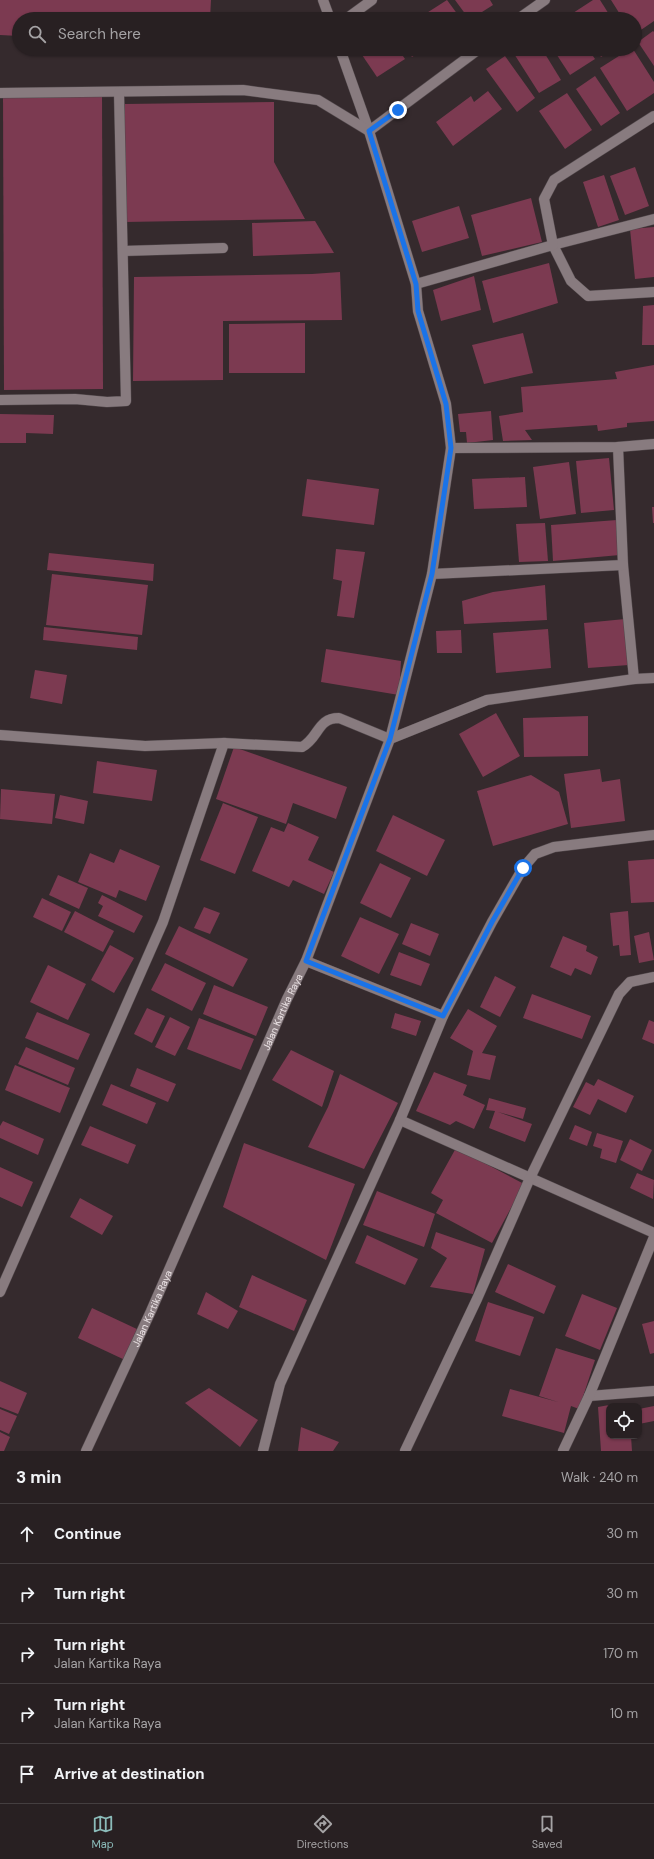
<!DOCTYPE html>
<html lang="en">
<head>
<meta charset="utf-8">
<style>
  body { margin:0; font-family:"DM Sans",sans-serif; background:#342d2f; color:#f1f3f6 }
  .controls { position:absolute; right:12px; bottom:12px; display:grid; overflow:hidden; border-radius:8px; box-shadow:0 1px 3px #0004 }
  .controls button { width:36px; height:36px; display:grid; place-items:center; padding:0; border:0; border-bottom:1px solid #443e40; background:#282022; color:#f1f3f6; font:20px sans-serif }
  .stop { position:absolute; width:12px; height:12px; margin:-9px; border:3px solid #1a73e8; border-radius:50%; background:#fff }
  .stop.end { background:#1a73e8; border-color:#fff; box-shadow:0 1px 4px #0008 }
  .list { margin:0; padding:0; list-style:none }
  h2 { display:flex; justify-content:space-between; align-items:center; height:52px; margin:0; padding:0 16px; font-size:17px }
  h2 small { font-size:13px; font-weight:400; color:#a5a3a5 }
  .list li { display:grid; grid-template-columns:26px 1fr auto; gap:12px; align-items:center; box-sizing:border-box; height:60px; padding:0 16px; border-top:1px solid #443e40 }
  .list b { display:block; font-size:15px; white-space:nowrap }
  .list p { margin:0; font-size:13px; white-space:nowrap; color:#a5a3a5 }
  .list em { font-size:13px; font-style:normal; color:#a5a3a5 }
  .icon { flex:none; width:22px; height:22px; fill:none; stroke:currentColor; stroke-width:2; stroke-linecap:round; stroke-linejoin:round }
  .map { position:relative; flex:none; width:654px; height:1451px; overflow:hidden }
  .search { position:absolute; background:#282022; box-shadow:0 1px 3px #0004; left:12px; right:12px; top:12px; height:44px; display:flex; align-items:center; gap:10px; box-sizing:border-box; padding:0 14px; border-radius:22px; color:#a5a3a5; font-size:15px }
  .sheet { height:352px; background:#282022 }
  nav { display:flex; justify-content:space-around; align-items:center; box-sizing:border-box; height:56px; border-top:1px solid #443e40; background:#282022; font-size:11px; color:#a5a3a5 }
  nav a { display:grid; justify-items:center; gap:2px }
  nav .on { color:#8bbbb9 }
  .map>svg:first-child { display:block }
  .building { fill:#7c3a51 }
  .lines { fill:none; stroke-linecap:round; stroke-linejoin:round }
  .minor-casing { stroke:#52494c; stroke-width:11 }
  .minor { stroke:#887b7f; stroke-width:10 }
  .route { stroke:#1a73e8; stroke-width:5 }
  .labels { text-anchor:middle; stroke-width:4; stroke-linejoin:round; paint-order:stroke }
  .street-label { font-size:10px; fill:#ebe3e5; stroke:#191416 }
</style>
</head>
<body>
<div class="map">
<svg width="654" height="1451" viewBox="0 0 654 1451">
  <rect width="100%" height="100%" fill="#352a2d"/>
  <!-- building -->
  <g class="building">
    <path d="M0,0H211L210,19H19V36L0,35Z"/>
    <path d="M447,0L461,19H424L422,16Z"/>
    <path d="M455,0H490L493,5L471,19H469Z"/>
    <path d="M593,0H600L612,19H577L573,13Z"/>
    <path d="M611,0H654V21L635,34V19H623Z"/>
    <path d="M653,31L654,32V66L638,42Z"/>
    <path d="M358,49H398L405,59L377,77Z"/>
    <path d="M406,49H425L412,57Z"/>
    <path d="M511,49H542L561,80L539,93Z"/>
    <path d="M553,49H588L595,59L570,75Z"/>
    <path d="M596,49H614L601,57Z"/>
    <path d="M630,49H633L654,82V93L627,111L600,68Z"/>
    <path d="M505,56L535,98L517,112L486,69Z"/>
    <path d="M595,76L620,113L601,126L576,89Z"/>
    <path d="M488,91L502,109L453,146L436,122L471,96L474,102Z"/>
    <path d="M102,92L103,389L4,390L3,93Z"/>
    <path d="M567,93L592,130L565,149L539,111Z"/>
    <path d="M274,102V162L305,219L125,222V104Z"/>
    <path d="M635,167L649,206L625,215L610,176Z"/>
    <path d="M604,175L619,220L598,227L583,182Z"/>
    <path d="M531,198L542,242L482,256L471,215Z"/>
    <path d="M459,206L469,238L422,252L412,221Z"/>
    <path d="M315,221L334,253L253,256L252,223Z"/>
    <path d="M654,227V277L635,279L630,229Z"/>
    <path d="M549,263L558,303L493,323L482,281Z"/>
    <path d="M340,272L342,320L223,321V380L133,381L134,277L312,274Z"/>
    <path d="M474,276L481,310L441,321L433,290Z"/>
    <path d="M654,305V345H642L643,306Z"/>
    <path d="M305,323V373H229V324Z"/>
    <path d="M523,333L533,373L484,384L472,345Z"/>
    <path d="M654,365V421L627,423V427L598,431L597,425L525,430L532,440L503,441L499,416L523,412L521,387L617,379L615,372Z"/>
    <path d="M491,411L493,440L467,443L466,432H460L458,414Z"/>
    <path d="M0,414L54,415L53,434L26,433V443H0Z"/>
    <path d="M609,458L614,510L581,513L576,461Z"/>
    <path d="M569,462L576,514L540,519L533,467Z"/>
    <path d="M525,477L527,507L474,509L472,479Z"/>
    <path d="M307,479L379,489L374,525L302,516Z"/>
    <path d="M652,507H654V523H653Z"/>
    <path d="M617,520L620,555L553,561L551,525Z"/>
    <path d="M545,523L548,561L519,562L516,524Z"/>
    <path d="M336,549L365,552L354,618L337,616L342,581L333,579Z"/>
    <path d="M49,553L154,564L153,581L47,570Z"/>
    <path d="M52,574L148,585L142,635L46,625Z"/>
    <path d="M545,585L547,620L464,624L462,601L493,592Z"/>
    <path d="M625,619L629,665L588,668L584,623Z"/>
    <path d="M44,627L138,637L137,650L43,640Z"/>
    <path d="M548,629L551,668L496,673L493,633Z"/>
    <path d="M461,630L462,653H437L436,631Z"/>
    <path d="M326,649L401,661L399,695L321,682Z"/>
    <path d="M35,670L67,675L62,704L30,698Z"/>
    <path d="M496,713L520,756L483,777L459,734Z"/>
    <path d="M588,716V756L524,757L523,718Z"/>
    <path d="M234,747L347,787L336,819L293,803L286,824L216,799Z"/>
    <path d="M97,761L157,770L152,801L93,793Z"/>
    <path d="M600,769L602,782L620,779L625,821L571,828L564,774Z"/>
    <path d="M531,775L559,792L568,824L493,846L477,791Z"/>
    <path d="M1,789L55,794L52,824L0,819Z"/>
    <path d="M60,795L88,801L84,824L55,818Z"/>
    <path d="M223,803L258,817L235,874L200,860Z"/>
    <path d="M393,815L445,840L427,876L376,851Z"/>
    <path d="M288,823L319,837L308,860L334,872L324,894L293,880L289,887L252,871L271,827L284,832Z"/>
    <path d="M120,849L160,866L146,901L119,890L116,898L78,882L90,853L114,863Z"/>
    <path d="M654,859V902L631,903L628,861Z"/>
    <path d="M380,863L411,878L391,918L360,903Z"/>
    <path d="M58,875L88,888L79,909L49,895Z"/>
    <path d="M102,895L143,916L134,933L98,916L103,906L98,903Z"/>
    <path d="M42,898L71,912L62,931L33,917Z"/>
    <path d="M204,907L220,913L210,934L194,928Z"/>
    <path d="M75,911L114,931L103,952L64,932Z"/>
    <path d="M628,911L631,955L620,956L619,945L613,946L610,913Z"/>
    <path d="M360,917L399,934L379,974L341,956Z"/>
    <path d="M411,923L439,934L430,956L402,944Z"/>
    <path d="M179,926L248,959L233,987L165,954Z"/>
    <path d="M649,932L654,960L639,963L634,936Z"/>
    <path d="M563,936L587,946L586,951L598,957L591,975L575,968L571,976L550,967Z"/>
    <path d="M110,945L134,958L114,993L91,980Z"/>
    <path d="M399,952L430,964L421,986L390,975Z"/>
    <path d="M165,963L206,983L192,1011L151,990Z"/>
    <path d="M48,965L86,984L68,1020L30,1002Z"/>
    <path d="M495,976L516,987L500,1017L480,1007Z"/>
    <path d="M214,985L268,1007L256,1036L203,1014Z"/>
    <path d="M532,994L591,1016L582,1039L523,1018Z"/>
    <path d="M147,1008L165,1016L152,1043L134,1034Z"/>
    <path d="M468,1009L497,1026L482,1053L496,1056L490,1080L467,1075L473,1051L450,1038Z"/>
    <path d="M37,1012L90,1034L78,1060L25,1038Z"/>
    <path d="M395,1013L421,1021L416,1036L391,1028Z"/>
    <path d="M170,1017L190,1027L175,1056L155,1047Z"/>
    <path d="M199,1018L254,1039L241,1070L187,1049Z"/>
    <path d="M649,1020L654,1022V1044L642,1039Z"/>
    <path d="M26,1047L75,1068L68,1085L18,1064Z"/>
    <path d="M291,1050L334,1071L322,1107L272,1080Z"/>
    <path d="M15,1065L70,1088L60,1113L5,1090Z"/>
    <path d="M137,1068L176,1084L168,1102L130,1086Z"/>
    <path d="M434,1072L467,1085L463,1095L485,1105L474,1129L456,1121L450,1125L416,1111Z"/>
    <path d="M340,1074L398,1103L364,1169L308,1147L328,1107Z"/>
    <path d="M598,1079L634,1096L626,1113L598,1099L590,1115L573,1107L586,1082L594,1086Z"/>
    <path d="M111,1084L156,1103L147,1124L102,1105Z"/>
    <path d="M489,1098L526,1108L523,1119L498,1112L532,1124L525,1142L489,1128L495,1111L486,1110Z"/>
    <path d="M3,1121L44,1139L38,1155L0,1138V1126Z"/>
    <path d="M575,1125L592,1132L587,1146L569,1139Z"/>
    <path d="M90,1126L136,1145L128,1164L81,1145Z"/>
    <path d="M597,1133L623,1141L616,1163L600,1158L602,1149L593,1146Z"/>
    <path d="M630,1139L652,1150L642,1171L620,1160Z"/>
    <path d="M244,1143L355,1184L326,1260L223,1207Z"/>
    <path d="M456,1148L524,1184L492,1243L436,1213L443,1200L431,1193Z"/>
    <path d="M0,1167L33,1182L22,1207L0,1197Z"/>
    <path d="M637,1173L654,1180L653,1199L630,1188Z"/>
    <path d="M377,1191L435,1214L424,1247L363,1225Z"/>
    <path d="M80,1198L113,1216L102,1235L70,1217Z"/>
    <path d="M436,1232L485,1249L473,1294L430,1287L447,1258L431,1248Z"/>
    <path d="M367,1235L418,1259L405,1285L355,1263Z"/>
    <path d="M508,1264L556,1286L544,1314L495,1292Z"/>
    <path d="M252,1275L307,1300L294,1331L239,1307Z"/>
    <path d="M206,1292L238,1311L228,1329L197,1314Z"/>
    <path d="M582,1294L617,1308L600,1350L565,1336Z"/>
    <path d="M488,1302L534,1317L520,1356L475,1341Z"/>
    <path d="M92,1308L139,1330L125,1360L78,1338Z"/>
    <path d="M654,1321V1353L650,1354L642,1324Z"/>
    <path d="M556,1348L595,1360L579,1409L571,1406L564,1433L502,1416L510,1389L558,1402L539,1396Z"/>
    <path d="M0,1381L27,1393L18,1414L0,1407Z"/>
    <path d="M209,1388L258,1420L240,1447L185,1403Z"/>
    <path d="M609,1405V1436H631L632,1451H601L598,1407Z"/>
    <path d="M654,1406V1421L639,1424V1409Z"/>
    <path d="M0,1409L17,1416L9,1434L0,1430Z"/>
    <path d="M301,1427L339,1442L333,1451H298Z"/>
    <path d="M0,1432L10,1437L4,1451H0Z"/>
  </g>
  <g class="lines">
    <defs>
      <g id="minor">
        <path d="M323,0L330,19"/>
        <path d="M346,19L372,0"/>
        <path d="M518,19L545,0"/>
        <path d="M340,49L369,131"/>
        <path d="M0,93L243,90L318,100L369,131"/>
        <path d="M654,219L553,245L571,281L588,296L654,292"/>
        <path d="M123,251L223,248"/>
        <path d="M416,284L553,245L544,199L554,180L654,116"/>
        <path d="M0,400L75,399L107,402L126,401L119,92"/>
        <path d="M618,447L623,565L634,679"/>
        <path d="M451,448L618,447L654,444"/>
        <path d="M432,574L623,565"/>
        <path d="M0,735L145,746L224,743L302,747C319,738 317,718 339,718L390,739L487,700L634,679L654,678"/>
        <path d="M306,961L443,1016L492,922L523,868L535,854L554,847L654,835"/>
        <path d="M400,1120L654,1233"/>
        <path d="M0,1292L163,922L224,743"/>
        <path d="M589,1396L654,1391"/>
        <path id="s1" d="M86,1451L151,1311L287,999L306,961L390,739L432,574L451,448L446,404L418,311L416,284L369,131L479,49"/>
        <path d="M263,1451L280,1384L400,1120L443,1016"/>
        <path d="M405,1451L477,1299L530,1178L619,994L630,982L654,977"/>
        <path d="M563,1451L589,1396L654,1237"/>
      </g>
    </defs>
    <!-- minor casing -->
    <use href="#minor" class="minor-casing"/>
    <!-- minor -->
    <use href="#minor" class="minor"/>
  </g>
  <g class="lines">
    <!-- route -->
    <path class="route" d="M398,110L369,131L416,284L418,311L446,404L451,448L432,574L390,739L306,961L443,1016L492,922L523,868"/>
  </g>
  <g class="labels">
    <!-- street labels -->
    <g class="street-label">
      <text dy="4" stroke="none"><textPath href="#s1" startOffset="481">Jalan Kartika Raya</textPath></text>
      <text dy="4" stroke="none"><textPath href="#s1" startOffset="157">Jalan Kartika Raya</textPath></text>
    </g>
  </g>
</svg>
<div class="controls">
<button><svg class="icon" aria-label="locate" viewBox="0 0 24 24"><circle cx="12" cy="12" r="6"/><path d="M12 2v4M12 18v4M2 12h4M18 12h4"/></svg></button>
</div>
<div class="stop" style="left:523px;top:868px"></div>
<div class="stop end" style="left:398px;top:110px"></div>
<div class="search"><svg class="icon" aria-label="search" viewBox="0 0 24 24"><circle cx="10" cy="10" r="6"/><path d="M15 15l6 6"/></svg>Search here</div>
</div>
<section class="sheet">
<h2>3 min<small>Walk · 240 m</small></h2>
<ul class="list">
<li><svg class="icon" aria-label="ahead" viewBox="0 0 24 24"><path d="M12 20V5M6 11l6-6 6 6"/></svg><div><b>Continue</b></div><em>30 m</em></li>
<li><svg class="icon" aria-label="right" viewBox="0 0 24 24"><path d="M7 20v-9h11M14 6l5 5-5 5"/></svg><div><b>Turn right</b></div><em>30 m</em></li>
<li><svg class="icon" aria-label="right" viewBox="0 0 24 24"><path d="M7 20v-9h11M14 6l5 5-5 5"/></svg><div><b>Turn right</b><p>Jalan Kartika Raya</p></div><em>170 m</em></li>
<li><svg class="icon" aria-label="right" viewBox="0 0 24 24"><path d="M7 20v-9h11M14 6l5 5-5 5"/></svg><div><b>Turn right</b><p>Jalan Kartika Raya</p></div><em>10 m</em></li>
<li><svg class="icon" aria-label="arrive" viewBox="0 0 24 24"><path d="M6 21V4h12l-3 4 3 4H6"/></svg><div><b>Arrive at destination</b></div></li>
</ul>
</section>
<nav>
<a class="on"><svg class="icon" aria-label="map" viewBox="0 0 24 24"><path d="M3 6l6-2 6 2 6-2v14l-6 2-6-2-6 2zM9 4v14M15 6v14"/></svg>Map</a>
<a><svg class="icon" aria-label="directions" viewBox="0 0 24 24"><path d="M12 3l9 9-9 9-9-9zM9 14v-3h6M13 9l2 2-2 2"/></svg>Directions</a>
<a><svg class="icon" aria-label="saved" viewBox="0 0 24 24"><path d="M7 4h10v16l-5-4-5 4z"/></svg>Saved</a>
</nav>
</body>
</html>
